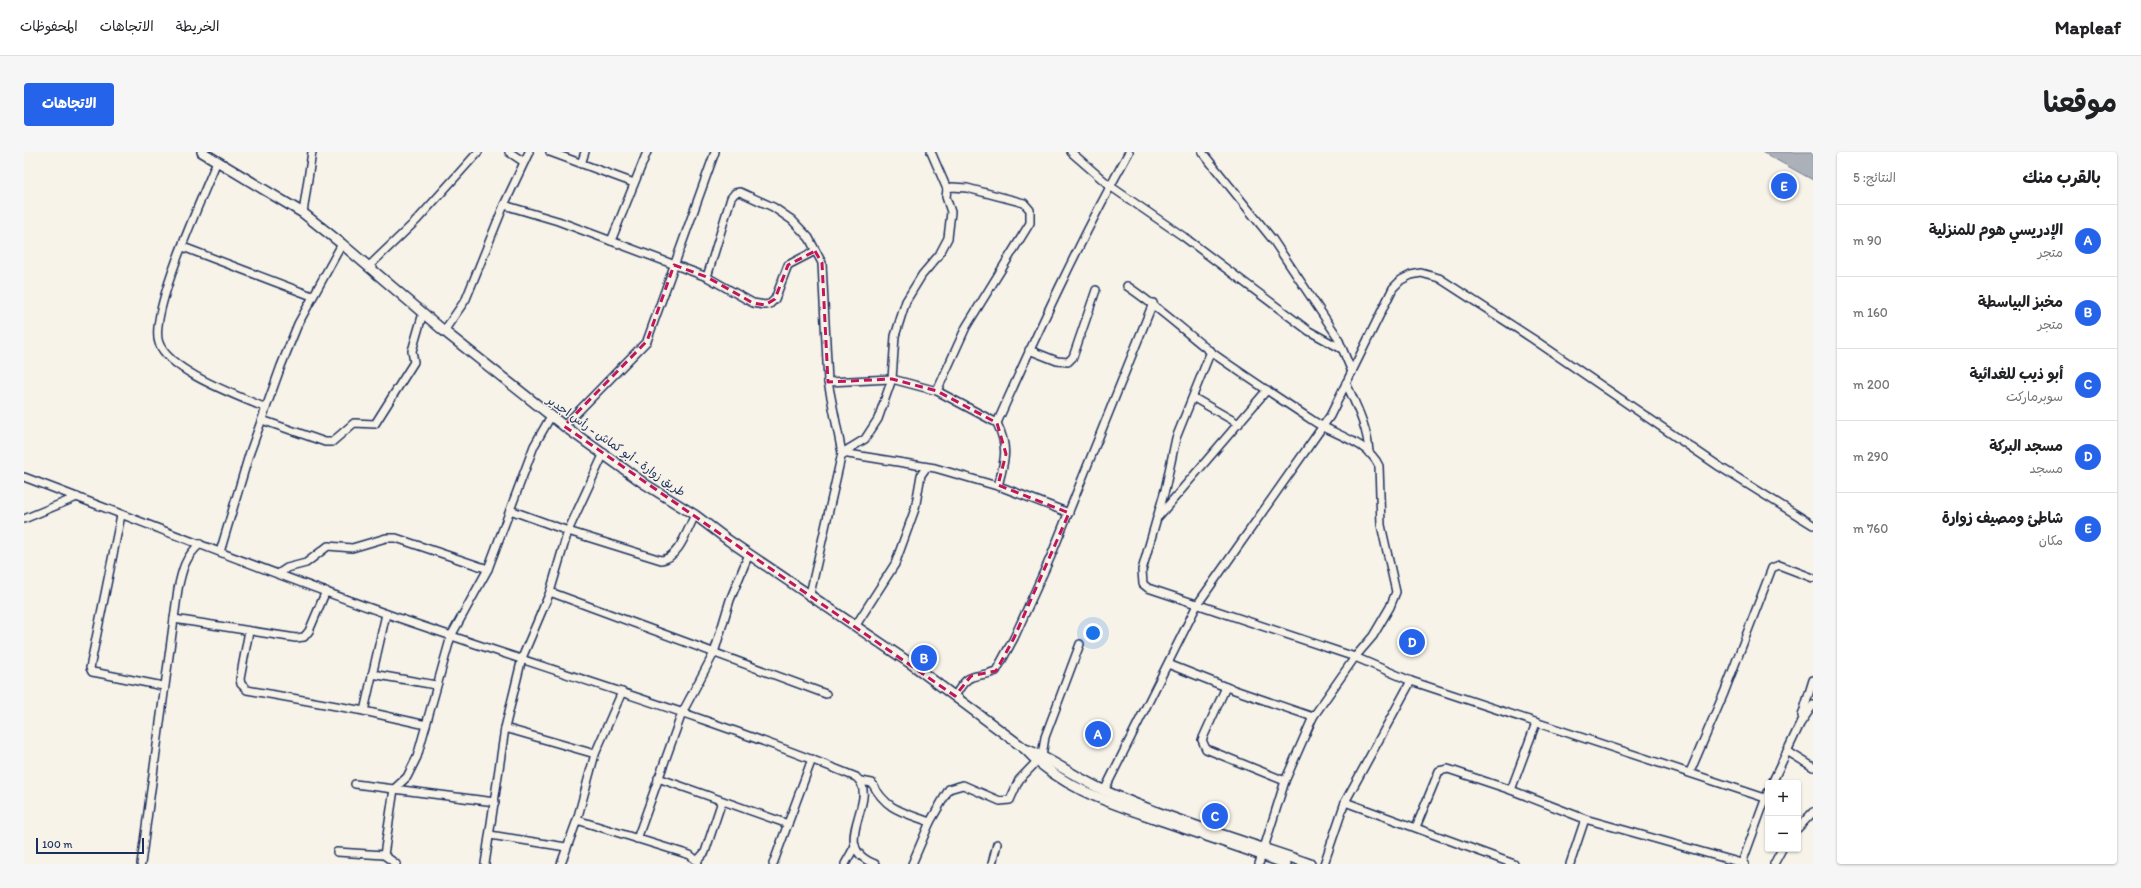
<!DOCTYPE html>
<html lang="ar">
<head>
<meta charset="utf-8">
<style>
  body { margin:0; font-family:Itim,"Playpen Sans Arabic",sans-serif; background:#f6f6f6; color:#202124; direction:rtl }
  .controls { position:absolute; right:12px; bottom:12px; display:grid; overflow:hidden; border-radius:4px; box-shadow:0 1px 3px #0004 }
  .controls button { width:36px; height:36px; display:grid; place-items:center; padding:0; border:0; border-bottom:1px solid #e0e0e0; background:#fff; color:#202124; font:20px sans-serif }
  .scale { position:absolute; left:12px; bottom:10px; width:108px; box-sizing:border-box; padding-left:4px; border:2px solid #1b2f5e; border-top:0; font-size:11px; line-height:14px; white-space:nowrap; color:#1b2f5e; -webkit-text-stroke:3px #f7f3e8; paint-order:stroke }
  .you { position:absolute; left:1069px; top:481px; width:14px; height:14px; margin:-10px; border:3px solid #fff; border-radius:50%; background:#1a73e8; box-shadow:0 0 0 6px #1a73e833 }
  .badge { display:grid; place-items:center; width:26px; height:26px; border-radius:50%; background:#2563eb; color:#fff; font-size:13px; font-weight:700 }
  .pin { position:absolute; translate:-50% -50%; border:2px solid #fff; box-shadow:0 1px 4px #0006 }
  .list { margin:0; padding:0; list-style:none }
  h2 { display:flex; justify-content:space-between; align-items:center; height:52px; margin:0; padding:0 16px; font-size:17px }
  h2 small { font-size:13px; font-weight:400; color:#757577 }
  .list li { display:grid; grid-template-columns:26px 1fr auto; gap:12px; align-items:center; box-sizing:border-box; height:72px; padding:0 16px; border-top:1px solid #e0e0e0 }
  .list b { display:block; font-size:15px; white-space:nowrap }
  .list p { margin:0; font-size:13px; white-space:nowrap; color:#757577 }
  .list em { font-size:13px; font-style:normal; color:#757577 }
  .map { position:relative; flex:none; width:1789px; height:712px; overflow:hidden; direction:ltr; border-radius:4px }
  header { display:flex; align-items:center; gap:24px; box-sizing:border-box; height:56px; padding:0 20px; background:#fff; border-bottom:1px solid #e0e0e0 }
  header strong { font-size:19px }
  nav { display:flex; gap:22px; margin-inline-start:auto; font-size:14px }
  .intro { display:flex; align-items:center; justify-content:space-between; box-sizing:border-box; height:96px; padding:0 24px }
  h1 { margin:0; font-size:28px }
  .button { padding:10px 18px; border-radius:4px; background:#2563eb; color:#fff; font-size:14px; font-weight:700 }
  main { display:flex; gap:24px; padding:0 24px }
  aside { flex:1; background:#fff; border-radius:4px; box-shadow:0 1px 3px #0004 }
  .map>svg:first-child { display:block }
  .water { fill:#acb0b9; stroke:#727c95 }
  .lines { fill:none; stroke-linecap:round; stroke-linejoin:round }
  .minor-casing { stroke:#1b2f5e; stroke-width:10 }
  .major-casing { stroke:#1b2f5e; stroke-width:12 }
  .minor { stroke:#f7f3e8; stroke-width:7 }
  .major { stroke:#f7f3e8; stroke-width:9 }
  .marked { fill:none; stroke:#c2185b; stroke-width:3; stroke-dasharray:8 5; stroke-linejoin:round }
  .labels { text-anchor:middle; stroke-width:3; stroke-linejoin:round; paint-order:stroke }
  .street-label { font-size:12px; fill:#1b2f5e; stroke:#f7f3e8 }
</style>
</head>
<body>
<header>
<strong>Mapleaf</strong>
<nav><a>الخريطة</a><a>الاتجاهات</a><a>المحفوظات</a></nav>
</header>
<div class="intro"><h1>موقعنا</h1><a class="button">الاتجاهات</a></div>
<main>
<aside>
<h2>بالقرب منك<small>النتائج: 5</small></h2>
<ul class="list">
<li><span class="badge">A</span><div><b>الإدريسي هوم للمنزلية</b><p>متجر</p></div><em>90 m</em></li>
<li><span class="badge">B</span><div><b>مخبز البياسطة</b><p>متجر</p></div><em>160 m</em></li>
<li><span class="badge">C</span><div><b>أبو ذيب للغدائية</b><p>سوبرماركت</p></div><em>200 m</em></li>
<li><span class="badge">D</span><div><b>مسجد البركة</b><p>مسجد</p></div><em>290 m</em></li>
<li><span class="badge">E</span><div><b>شاطئ ومصيف زوارة</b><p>مكان</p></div><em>760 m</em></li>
</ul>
</aside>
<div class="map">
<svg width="1789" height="712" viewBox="0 0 1789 712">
  <rect width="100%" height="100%" fill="#f7f3e8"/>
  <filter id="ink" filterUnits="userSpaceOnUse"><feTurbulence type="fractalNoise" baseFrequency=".025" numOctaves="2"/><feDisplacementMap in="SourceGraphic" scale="8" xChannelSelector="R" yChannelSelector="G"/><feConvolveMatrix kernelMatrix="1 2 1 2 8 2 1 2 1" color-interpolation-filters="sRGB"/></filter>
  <g filter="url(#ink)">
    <!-- water -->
    <path class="water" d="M1738,0H1789V28Z"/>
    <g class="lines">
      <defs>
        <g id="minor">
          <path d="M485,0L500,10"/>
          <path d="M526,0L610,31"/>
          <path d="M907,0L923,37L922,45L927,60L924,86L915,103L898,123L882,149L871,184L868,227L854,267L841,287L818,301L911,316L980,336L1045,361"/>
          <path d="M1047,0L1086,34L1160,85L1285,179L1318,197"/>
          <path d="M1178,0L1249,88L1313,184L1328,220"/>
          <path d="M193,9C180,42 124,162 135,191C146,220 215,244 242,256"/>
          <path d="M557,12L561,0"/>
          <path d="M480,53L534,69L683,125L729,151L741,153L746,152L751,147L764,113L791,99"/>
          <path d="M279,61L288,0"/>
          <path d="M587,89L623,0"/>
          <path d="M159,95L288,144"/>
          <path d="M344,115L393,68L454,0"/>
          <path d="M683,125L707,46L711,41L716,40L749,55L768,68L785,86L798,111L804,230L818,301L786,442"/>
          <path d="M1103,134C1133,154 1159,178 1187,200C1221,224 1256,247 1291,270C1311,283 1344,290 1355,314L1357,373L1372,440L1366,455L1349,484L1331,505L1289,565L1261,629L1235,712"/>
          <path d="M420,179L442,147L480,53L505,0"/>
          <path d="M1005,198L1033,209L1044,210L1049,205L1072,138"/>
          <path d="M1187,199L1152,286L1141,338L1118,418L1119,432L1124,436L1331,505L1387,529L1741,646"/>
          <path d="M804,230L868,227L913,239L973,271C1014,179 1056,88 1105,0"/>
          <path d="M1322,231C1332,253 1344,276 1345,301"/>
          <path d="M913,239L942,175L1006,71V58L1000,51L943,36L928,35L923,37"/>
          <path d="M1170,246L1215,272"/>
          <path d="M238,268L301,290H308L330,271L351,272L390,210L388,199L399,161"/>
          <path d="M973,271C985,297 981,307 974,334"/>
          <path d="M540,274L623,189L691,0"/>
          <path d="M0,325C122,371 243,420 366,463C521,517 680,563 832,625C858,647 802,694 851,712"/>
          <path d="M486,358L544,379L637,408C655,406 663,378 671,363"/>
          <path d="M97,363L66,516L68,520L74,521L139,534"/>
          <path d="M1135,364L1243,238"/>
          <path d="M0,367L53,345"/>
          <path d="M196,400L225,303L257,214L274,172L318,92"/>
          <path d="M254,422L263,416L282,411L304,394L328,396L362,386H372L464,417"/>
          <path d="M526,440L802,542"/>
          <path d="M150,467L272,486L280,485L285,479L302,439"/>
          <path d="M832,473L871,412L891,357L897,323L902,316"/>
          <path d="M225,479L216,527L217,532L223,538L340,559L402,573L427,484L464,417L510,294L527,264"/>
          <path d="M1144,512L1202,535L1289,565"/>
          <path d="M348,522L412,533"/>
          <path d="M1202,535L1178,588L1182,597L1261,629"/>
          <path d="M931,544C946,517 950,528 972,519L990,486L1027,404L1129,151"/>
          <path d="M340,559L362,462"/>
          <path d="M1778,564L1789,528"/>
          <path d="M481,576L571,602L598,540"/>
          <path d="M1763,599L1789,615"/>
          <path d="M1666,620L1700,541L1748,416L1755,413L1789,426"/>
          <path d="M634,626L764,672"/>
          <path d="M837,629L848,631C863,659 879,660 906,670"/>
          <path d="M1748,631L1776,572L1789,553"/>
          <path d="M331,632L471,650"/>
          <path d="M1487,638L1512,571"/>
          <path d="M1080,639L1173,453L1306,264L1369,136L1377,128L1387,123L1397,121L1415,126L1509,187L1696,315L1789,373"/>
          <path d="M1321,650L1490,712"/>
          <path d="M553,668L666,703L673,709L674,712"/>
          <path d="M1392,675L1415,619L1424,617L1487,638L1561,667L1721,712"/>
          <path d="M1774,676L1789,660"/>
          <path d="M466,683L542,695"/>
          <path d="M613,687L658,561L690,501L706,448L725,402"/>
          <path d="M313,700L360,703L372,712"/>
          <path d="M360,703L370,637L383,625L393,605L402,573"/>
          <path d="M673,709L681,700L698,649"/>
          <path d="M1718,711L1744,640"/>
          <path d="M117,712L154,437C158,418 161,405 176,392"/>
          <path d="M461,712L481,576L498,506L526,440L544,379L580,301"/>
          <path d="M537,712L553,668L571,602"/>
          <path d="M749,712L788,607"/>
          <path d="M821,712L831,694"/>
          <path d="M888,712L906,670L925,637L939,633L976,649L986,648L995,628L1018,604L1021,585L1056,492"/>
          <path d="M968,712L973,692"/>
          <path d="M1300,712L1321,650L1387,529"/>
          <path d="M1546,712L1561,667"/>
          <path d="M1750,712L1758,697"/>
        </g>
        <g id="major">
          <path d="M178,0L279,61L318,92L420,179L540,274L621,332L671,363L704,388L886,511L1001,597C1039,638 1090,652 1142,670C1182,684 1222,697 1262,712"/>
          <path d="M1004,598C1030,609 1053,626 1079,638C1146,668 1217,688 1286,712"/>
        </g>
      </defs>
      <!-- minor casing -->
      <use href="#minor" class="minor-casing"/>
      <!-- major casing -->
      <use href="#major" class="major-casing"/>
      <!-- minor -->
      <use href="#minor" class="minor"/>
      <!-- major -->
      <use href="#major" class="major"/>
    </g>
  </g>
  <!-- marked area -->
  <path class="marked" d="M791,99L798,111L804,230L868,227L913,239L973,271L982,302L974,333L1045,361L990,486L972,519L947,524L931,544L540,274L623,189L650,113L683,125L729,151L741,153L751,147L764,113Z"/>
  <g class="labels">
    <!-- street labels -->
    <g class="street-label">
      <text transform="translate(592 294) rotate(35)" y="4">طريق زوارة - أبو كماش - رأس اجدير</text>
    </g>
  </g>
</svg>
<div class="controls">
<button>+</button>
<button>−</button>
</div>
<div class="scale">100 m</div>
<div class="you"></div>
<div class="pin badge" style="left:1074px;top:582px">A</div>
<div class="pin badge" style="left:900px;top:506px">B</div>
<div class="pin badge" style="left:1191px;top:664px">C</div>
<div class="pin badge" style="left:1388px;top:490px">D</div>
<div class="pin badge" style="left:1760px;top:34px">E</div>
</div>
</main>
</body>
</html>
